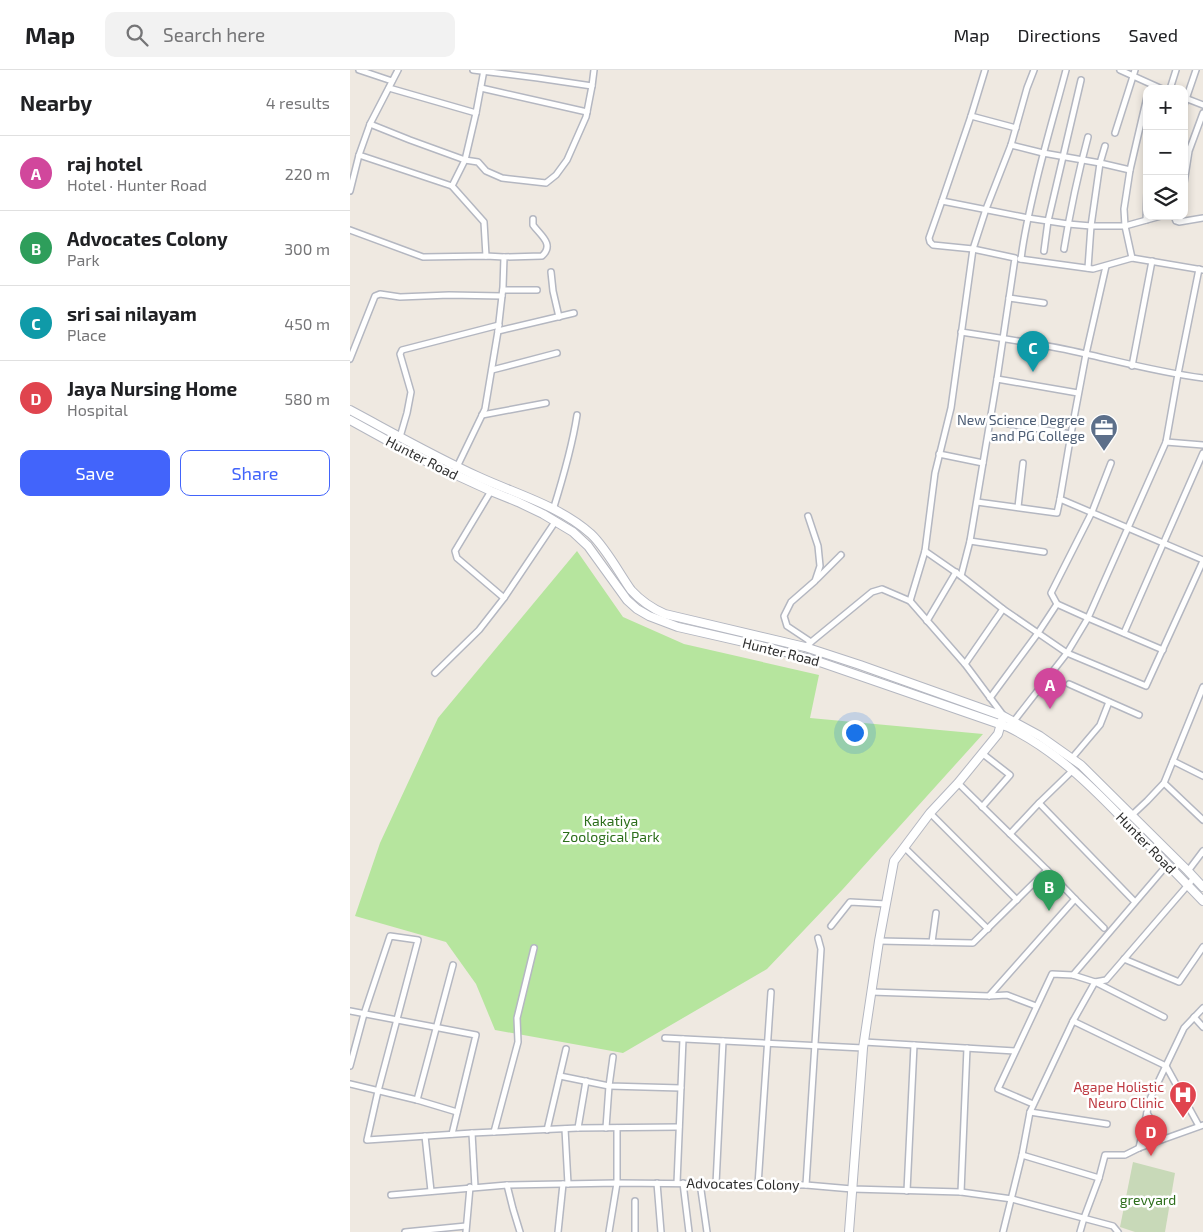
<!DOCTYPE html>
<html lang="en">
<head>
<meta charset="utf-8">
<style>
  body { margin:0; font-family:"Exo 2",sans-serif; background:#f2f2f2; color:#202124 }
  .controls { position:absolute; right:15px; top:15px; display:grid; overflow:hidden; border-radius:10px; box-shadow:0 2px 8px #0003 }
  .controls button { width:45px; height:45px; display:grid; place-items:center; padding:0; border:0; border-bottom:1px solid #e0e0e0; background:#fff; color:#202124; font:25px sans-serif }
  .you { position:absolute; left:504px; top:662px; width:18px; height:18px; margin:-12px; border:4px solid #fff; border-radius:50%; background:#1a73e8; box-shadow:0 0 0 8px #1a73e833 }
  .badge { display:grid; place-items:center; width:32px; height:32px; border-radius:50%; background:#4264fb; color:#fff; font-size:16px; font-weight:700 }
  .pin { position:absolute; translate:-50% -41px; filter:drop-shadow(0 1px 2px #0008) }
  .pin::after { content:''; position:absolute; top:26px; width:18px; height:15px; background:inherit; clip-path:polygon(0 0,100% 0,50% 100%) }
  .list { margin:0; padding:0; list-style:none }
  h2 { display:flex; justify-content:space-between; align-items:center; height:65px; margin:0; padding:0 20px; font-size:21px }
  h2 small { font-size:16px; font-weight:400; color:#757577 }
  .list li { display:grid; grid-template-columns:32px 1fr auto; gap:15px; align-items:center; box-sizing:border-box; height:75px; padding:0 20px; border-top:1px solid #e0e0e0 }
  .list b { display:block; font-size:19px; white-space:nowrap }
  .list p { margin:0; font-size:16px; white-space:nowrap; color:#757577 }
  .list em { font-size:16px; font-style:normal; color:#757577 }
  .actions { display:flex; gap:10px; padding:15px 20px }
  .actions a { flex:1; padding:11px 0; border:1px solid #4264fb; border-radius:10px; text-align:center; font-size:18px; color:#4264fb }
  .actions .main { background:#4264fb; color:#fff }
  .icon { flex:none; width:28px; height:28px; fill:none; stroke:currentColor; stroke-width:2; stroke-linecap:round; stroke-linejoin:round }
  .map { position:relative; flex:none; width:853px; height:1162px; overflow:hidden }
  header { display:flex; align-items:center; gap:30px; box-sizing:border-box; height:70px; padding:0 25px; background:#fff; border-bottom:1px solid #e0e0e0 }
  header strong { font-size:24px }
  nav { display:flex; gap:28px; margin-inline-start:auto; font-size:18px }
  .search { width:350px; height:45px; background:#f2f2f2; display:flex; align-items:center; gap:12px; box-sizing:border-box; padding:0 18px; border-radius:10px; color:#757577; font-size:19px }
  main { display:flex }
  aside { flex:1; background:#fff }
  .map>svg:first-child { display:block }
  .green { fill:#b6e59e }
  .cemetery { fill:#c8d9b8 }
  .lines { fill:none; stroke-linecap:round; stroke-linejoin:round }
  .street-casing { stroke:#b4b7c1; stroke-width:8 }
  .secondary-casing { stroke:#b4b7c1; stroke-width:10 }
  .street { stroke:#fff; stroke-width:5 }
  .secondary { stroke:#fff; stroke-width:8 }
  .labels { text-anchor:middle; stroke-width:5; stroke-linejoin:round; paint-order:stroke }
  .service-label { font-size:14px; fill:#4e5e75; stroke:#fff; text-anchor:end }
  .street-label { font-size:14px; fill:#2e2e2e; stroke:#fff }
  .park-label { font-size:14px; fill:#2c6e1b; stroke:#fff }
  .health-label { font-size:14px; fill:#be3a42; stroke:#fff; text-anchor:end }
</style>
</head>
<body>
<header>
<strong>Map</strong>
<div class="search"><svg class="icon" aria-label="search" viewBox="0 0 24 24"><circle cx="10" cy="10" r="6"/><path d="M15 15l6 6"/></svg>Search here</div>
<nav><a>Map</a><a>Directions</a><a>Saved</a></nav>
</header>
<main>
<aside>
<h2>Nearby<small>4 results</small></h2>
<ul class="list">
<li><span class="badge" style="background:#d1479c">A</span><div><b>raj hotel</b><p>Hotel · Hunter Road</p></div><em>220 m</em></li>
<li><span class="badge" style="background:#2e9e5b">B</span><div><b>Advocates Colony</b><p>Park</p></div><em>300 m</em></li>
<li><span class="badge" style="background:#0f9aa8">C</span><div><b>sri sai nilayam</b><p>Place</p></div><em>450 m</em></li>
<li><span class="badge" style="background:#e0444e">D</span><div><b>Jaya Nursing Home</b><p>Hospital</p></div><em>580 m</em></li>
</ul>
<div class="actions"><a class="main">Save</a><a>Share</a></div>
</aside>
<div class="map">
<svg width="853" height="1162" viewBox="0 0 853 1162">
  <rect width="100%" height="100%" fill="#efe9e1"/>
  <!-- green -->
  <path class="green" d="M227,481L273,547L334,574L469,605L460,648L633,664L493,819L417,899L273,983L145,960L126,914L96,872L5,846L30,773L88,648Z"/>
  <!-- cemetery -->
  <path class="cemetery" d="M783,1092L825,1103L815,1162H785L770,1157Z"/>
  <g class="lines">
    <defs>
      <g id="street">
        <path d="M9,0L42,11"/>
        <path d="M123,0L188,8L242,16"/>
        <path d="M770,0L812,19"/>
        <path d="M39,18L126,43L134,0"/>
        <path d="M131,18L237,42"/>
        <path d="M820,19L826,0"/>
        <path d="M835,28L853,35"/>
        <path d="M834,35L846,0"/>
        <path d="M126,43L115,90L102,116L134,152L136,186"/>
        <path d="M621,46L635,0"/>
        <path d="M20,54L60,70L115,90L128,92L136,101L152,108L196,113L206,105L217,90L236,47L242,16L244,0"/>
        <path d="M666,58L621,46L592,131L678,148L718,154L741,156H775L811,146"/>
        <path d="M765,63L785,0"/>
        <path d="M661,75L693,83L750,93L755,76"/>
        <path d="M9,85L102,116"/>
        <path d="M780,100L774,139L775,156L782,188"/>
        <path d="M834,113L839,81L853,43"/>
        <path d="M0,121L9,85L20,54L48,0"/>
        <path d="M592,131L579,168L580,172L583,175L623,179L665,188L647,309L620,471L611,506"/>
        <path d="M824,146L826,151L829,152L853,148"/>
        <path d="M796,150L797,123"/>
        <path d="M0,160L73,187L136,186L154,187"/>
        <path d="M714,179C720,142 728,104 738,67"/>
        <path d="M694,181L698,151L731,10"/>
        <path d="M670,189L743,199L782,188L853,200"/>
        <path d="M671,189C674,163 680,138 686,113C695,75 706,38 716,0"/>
        <path d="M756,196L736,284L721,364L710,429L853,490"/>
        <path d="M738,198L741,156L750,93L780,100L797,27"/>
        <path d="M201,202L203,221L209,247"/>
        <path d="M153,220H187"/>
        <path d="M659,228L694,233"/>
        <path d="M148,261L224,243"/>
        <path d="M611,262C653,269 695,274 736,284C775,293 813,303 853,308"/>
        <path d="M0,289L25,226L30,224L50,227L99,225L152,226"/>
        <path d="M782,296L802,191"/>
        <path d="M142,300L207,283"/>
        <path d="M647,309L728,323"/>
        <path d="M132,345L196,333"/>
        <path d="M640,351L721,364"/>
        <path d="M50,367L57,343L61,322L50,284L52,280L149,255"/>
        <path d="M816,372L853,375"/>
        <path d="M589,384L633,393"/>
        <path d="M106,399L135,339L148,261L153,217L154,187L192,186C205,174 190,165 183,155V149"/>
        <path d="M141,421L105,481L107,488L154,528"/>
        <path d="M627,432L707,443L710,429"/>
        <path d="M668,437L673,393"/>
        <path d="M203,440C213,408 222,378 227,345"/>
        <path d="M458,446L468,476L470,496L465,511L441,532L434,546L437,556L461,572"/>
        <path d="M620,471L694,482"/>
        <path d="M575,481L611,506L653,539L717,583L796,616L853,491"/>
        <path d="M467,509L491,485"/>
        <path d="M560,531L575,481L585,403L601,338L623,179L636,139L661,75L677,18L684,0"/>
        <path d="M707,534L701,523L742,442L761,393"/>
        <path d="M577,551L606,502"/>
        <path d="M774,563L853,383"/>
        <path d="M455,577L522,522L532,519L560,531L615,594L653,645"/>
        <path d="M813,580L738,548L816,372L828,304L849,199"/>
        <path d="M615,594L653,539"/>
        <path d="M85,603L129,560L154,528L205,452"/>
        <path d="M719,614L789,645"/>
        <path d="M640,628L688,563L707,534L738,548L717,583L664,651"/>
        <path d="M722,688L750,655L759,632"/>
        <path d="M823,691L853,706"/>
        <path d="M608,713L697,800L725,829L639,926"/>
        <path d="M814,713L853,750"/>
        <path d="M689,733L785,832"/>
        <path d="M632,737L660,705L633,684"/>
        <path d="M580,743L667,830"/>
        <path d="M781,746L797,731L814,713L853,617"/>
        <path d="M660,764L689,733L723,700"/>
        <path d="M554,777L638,859"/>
        <path d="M838,801L853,781"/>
        <path d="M725,829L754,858"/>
        <path d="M481,856L500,832L536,834"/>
        <path d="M529,871L623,873L697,800"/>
        <path d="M582,872L586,843"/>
        <path d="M774,889L829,912L853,877"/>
        <path d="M723,905L817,795"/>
        <path d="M521,922L639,926L657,925L686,936"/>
        <path d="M0,941L126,965L102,1064"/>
        <path d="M844,947L853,957"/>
        <path d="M723,951L816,996L849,1056"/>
        <path d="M315,968L513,978"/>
        <path d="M514,972L665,981"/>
        <path d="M0,996L14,944L40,866L68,870L28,1021L17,1070L122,1063L228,1058L329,1057"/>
        <path d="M210,1006L259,1016L331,1018"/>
        <path d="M0,1014L67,1030L107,1042"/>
        <path d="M67,1030L103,895"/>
        <path d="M683,1034L648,1019L702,904L723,905L745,912L814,947"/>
        <path d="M680,1042L757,1054"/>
        <path d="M797,1043L813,1069"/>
        <path d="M228,1058L236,1011"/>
        <path d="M256,1058L259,1016L263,987"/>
        <path d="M215,1059L218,1114"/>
        <path d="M197,1060L216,979"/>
        <path d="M144,1062L168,972L167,948L184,878"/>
        <path d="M122,1063L125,1117"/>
        <path d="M75,1066L81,1121"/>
        <path d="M789,1078L800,1029L834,958L853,938"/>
        <path d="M672,1085L749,1108"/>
        <path d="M307,1113L311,1162"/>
        <path d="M327,1113L333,969"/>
        <path d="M333,1113L339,1162"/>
        <path d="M350,1113L357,1162"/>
        <path d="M366,1114L373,971"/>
        <path d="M157,1115L163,1139L170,1162"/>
        <path d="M408,1115L421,922"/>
        <path d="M456,1115L471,879L468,868"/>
        <path d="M557,1121L564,975"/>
        <path d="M611,1122L617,978"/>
        <path d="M41,1125L157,1115L267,1113L456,1115L502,1119L611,1122L662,1129L763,1156L768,1162"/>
        <path d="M55,1162L116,1156"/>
        <path d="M116,1162L120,1117"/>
        <path d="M208,1162L213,1114"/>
        <path d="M259,1162L267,1113V1058"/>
        <path d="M285,1162V1131"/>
        <path d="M653,1162L672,1085L680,1042L723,951L745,912L756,910L844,808"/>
        <path d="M730,1162L734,1148L749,1108L755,1085H775L789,1078L853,1055"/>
      </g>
      <g id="secondary">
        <path d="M0,340C43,363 85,387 129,407C166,424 210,436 241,464C256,478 269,503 281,520C291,531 301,538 315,544L455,577L510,595L653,646L690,666L731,695L838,801L853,817"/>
        <path d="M0,350L69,388L141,421L168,432L193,444L223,462L238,476L277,530L287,539L299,546L328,557L424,579L464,590L658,657C703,679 736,711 771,747C799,775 826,803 853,831"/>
        <path d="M499,1162L513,978L529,871L544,791L580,743L608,713L648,664L652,650"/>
      </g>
    </defs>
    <!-- street casing -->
    <use href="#street" class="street-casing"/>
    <!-- secondary casing -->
    <use href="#secondary" class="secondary-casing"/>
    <!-- street -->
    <use href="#street" class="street"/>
    <!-- secondary -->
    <use href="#secondary" class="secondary"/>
  </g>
  <!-- icons -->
  <defs>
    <symbol id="office-pin" viewBox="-11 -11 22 30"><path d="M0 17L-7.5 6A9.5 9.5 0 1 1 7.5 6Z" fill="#5c6f8a" stroke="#fff"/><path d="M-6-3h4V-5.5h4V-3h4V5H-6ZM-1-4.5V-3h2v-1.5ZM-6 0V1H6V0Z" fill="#fff"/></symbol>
    <symbol id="hospital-pin" viewBox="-11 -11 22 30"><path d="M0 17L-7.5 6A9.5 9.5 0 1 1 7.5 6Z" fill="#e0444e" stroke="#fff"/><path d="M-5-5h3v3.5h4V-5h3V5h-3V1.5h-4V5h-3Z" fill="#fff"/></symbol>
  </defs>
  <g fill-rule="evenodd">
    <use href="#office-pin" x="738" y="342" width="32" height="43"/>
    <use href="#hospital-pin" x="817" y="1009" width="32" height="43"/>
  </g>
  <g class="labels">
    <!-- service labels -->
    <g class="service-label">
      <text x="735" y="355">New Science Degree<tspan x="735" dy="16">and PG College</tspan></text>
    </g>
    <!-- street labels -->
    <g class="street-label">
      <text transform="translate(72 388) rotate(27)" y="5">Hunter Road</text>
      <text transform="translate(431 582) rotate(14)" y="5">Hunter Road</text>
      <text transform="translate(796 773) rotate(46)" y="5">Hunter Road</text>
      <text transform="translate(393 1114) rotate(1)" y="5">Advocates Colony</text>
    </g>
    <!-- park labels -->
    <g class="park-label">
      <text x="261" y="756">Kakatiya<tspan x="261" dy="16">Zoological Park</tspan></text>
      <text x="798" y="1135">grevyard</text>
    </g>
    <!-- health labels -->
    <g class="health-label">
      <text x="814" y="1022">Agape Holistic<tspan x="814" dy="16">Neuro Clinic</tspan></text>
    </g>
  </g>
</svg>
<div class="controls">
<button>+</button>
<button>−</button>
<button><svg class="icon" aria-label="layers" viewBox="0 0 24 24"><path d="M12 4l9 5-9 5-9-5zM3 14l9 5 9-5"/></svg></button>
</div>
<div class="you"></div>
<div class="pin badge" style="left:700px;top:639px;background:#d1479c">A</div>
<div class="pin badge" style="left:699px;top:841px;background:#2e9e5b">B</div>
<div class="pin badge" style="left:683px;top:302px;background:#0f9aa8">C</div>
<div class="pin badge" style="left:801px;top:1086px;background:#e0444e">D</div>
</div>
</main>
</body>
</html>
